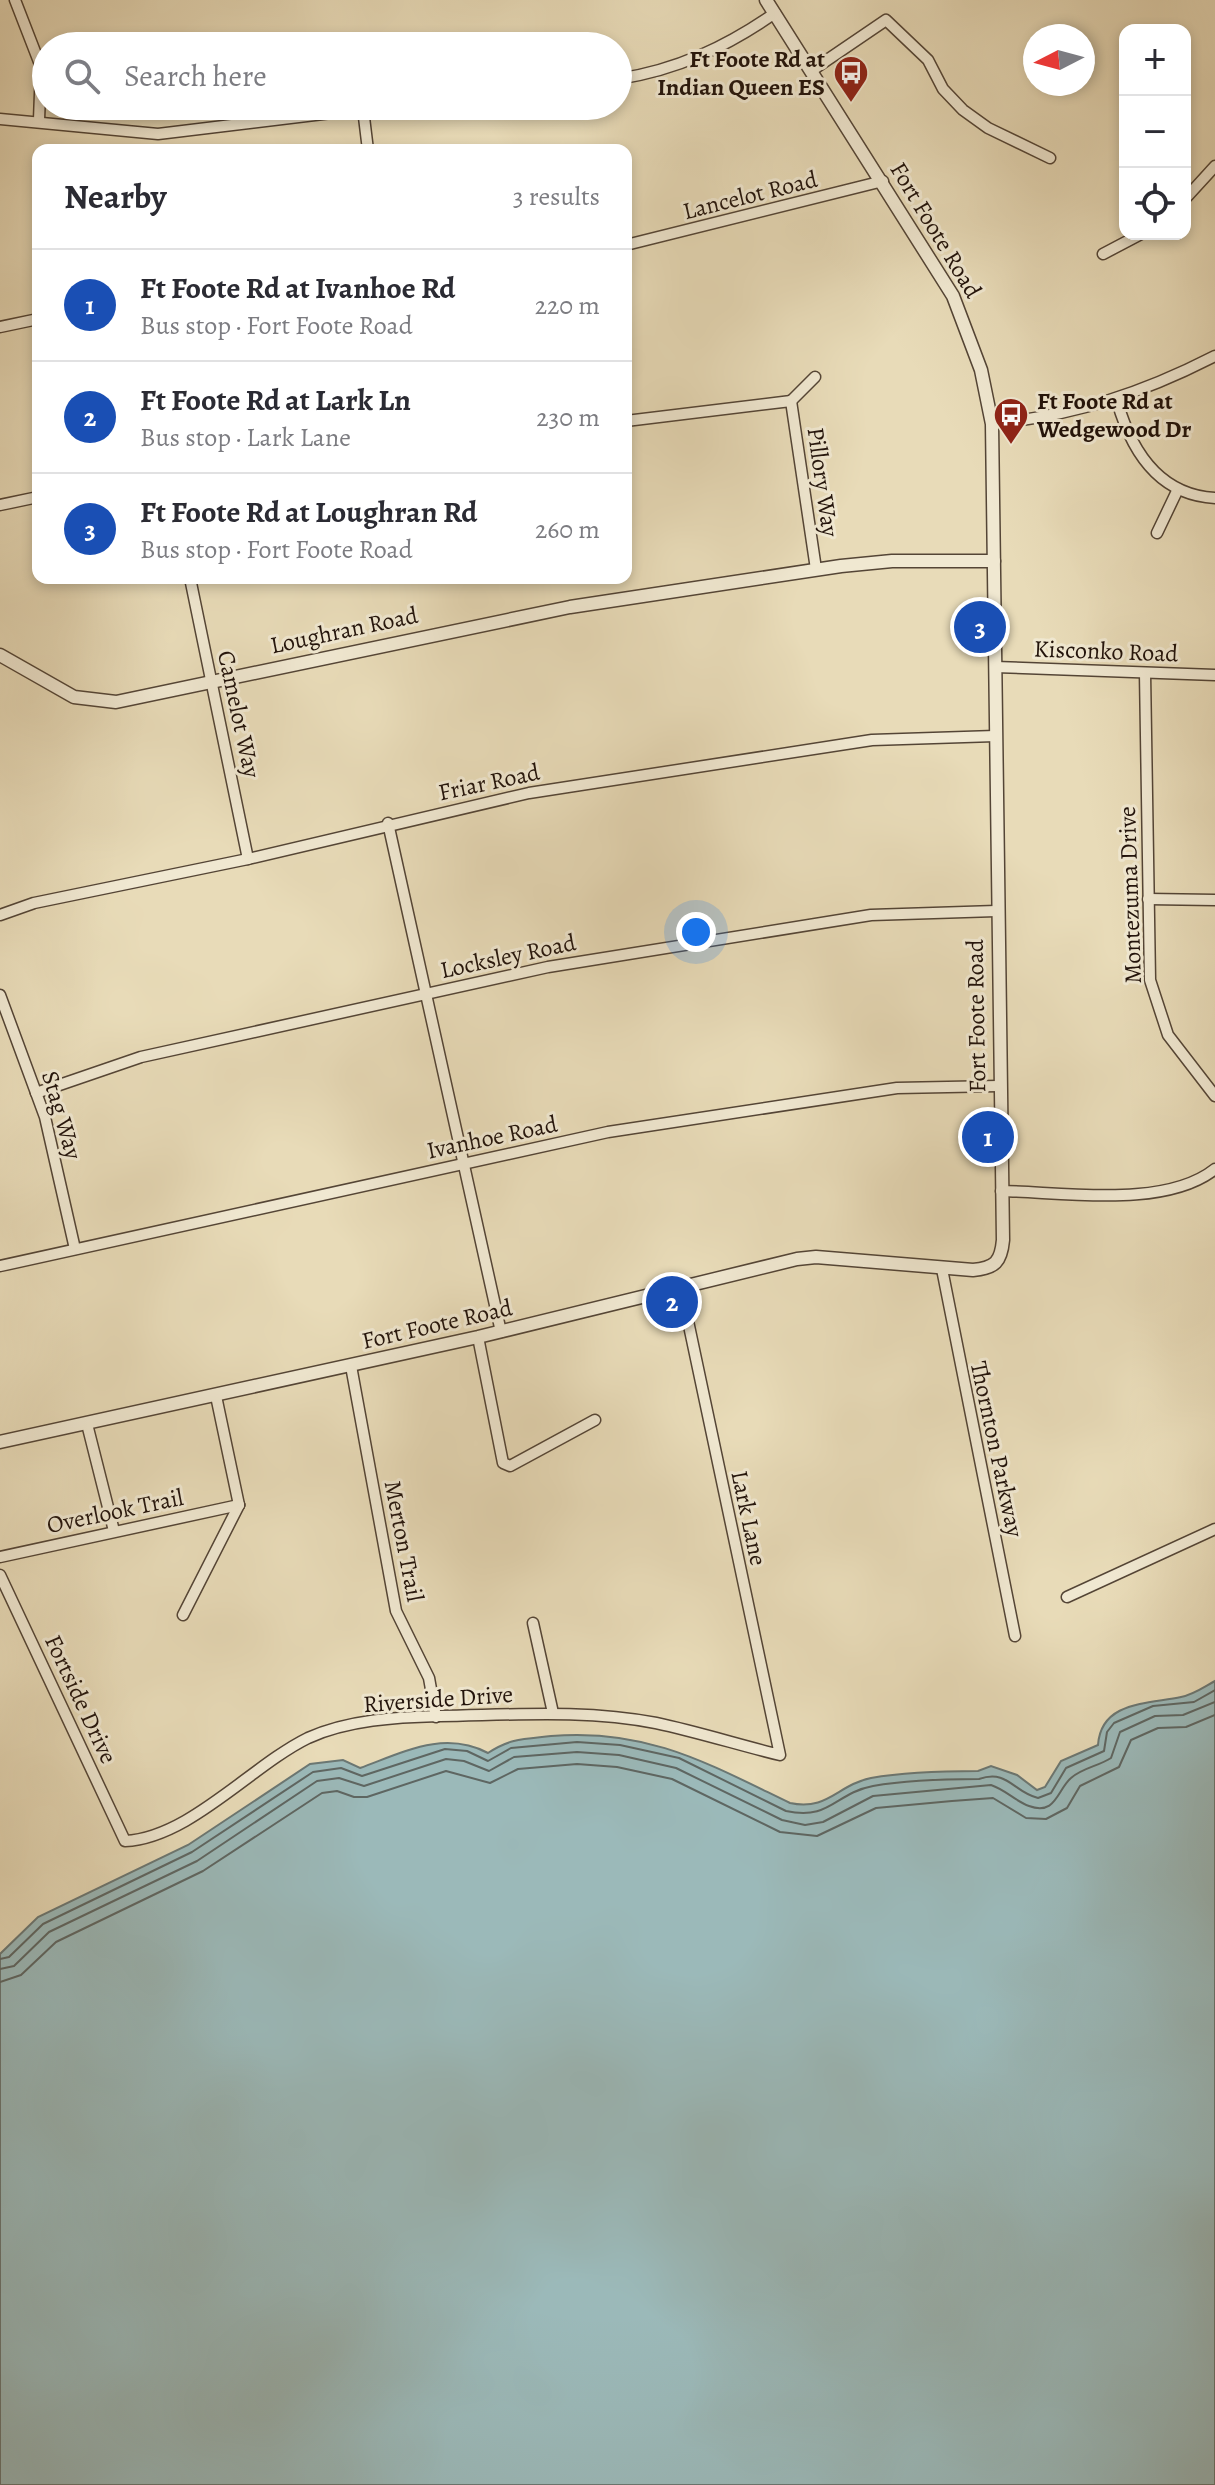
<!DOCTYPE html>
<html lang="en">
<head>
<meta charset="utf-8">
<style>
  body { margin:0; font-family:Alegreya,serif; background:#f7f7f7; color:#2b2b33 }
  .controls { position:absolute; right:24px; top:24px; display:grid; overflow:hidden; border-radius:16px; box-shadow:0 4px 12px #0003 }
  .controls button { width:72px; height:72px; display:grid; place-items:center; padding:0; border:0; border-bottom:2px solid #e1e1e2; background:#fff; color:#2b2b33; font:40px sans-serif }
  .compass { position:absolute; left:1023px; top:24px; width:72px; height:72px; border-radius:50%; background:#fff; box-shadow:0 4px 12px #0003; rotate:264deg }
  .you { position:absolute; left:696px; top:932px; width:28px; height:28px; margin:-20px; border:6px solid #fff; border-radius:50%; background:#1a73e8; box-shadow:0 0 0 12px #1a73e833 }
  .badge { display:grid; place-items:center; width:52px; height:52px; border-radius:50%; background:#ea580c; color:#fff; font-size:26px; font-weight:700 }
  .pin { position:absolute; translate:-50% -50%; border:4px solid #fff; box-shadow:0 2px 8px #0006 }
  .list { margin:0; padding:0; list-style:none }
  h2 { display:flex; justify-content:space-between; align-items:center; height:104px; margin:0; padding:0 32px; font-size:34px }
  h2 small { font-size:26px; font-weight:400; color:#7c7c81 }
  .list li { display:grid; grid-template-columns:52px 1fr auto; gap:24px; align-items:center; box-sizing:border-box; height:112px; padding:0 32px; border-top:2px solid #e1e1e2 }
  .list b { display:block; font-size:30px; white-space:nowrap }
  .list p { margin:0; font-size:26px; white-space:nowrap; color:#7c7c81 }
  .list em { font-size:26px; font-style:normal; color:#7c7c81 }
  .icon { flex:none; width:44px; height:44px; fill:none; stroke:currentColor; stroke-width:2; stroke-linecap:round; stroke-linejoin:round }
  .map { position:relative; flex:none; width:1215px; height:2485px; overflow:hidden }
  .search { position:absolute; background:#fff; box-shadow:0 4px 12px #0003; left:32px; top:32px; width:600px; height:88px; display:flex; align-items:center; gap:20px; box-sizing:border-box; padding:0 28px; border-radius:44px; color:#7c7c81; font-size:30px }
  .panel { position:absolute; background:#fff; box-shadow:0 4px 12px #0003; left:32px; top:144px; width:600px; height:440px; border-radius:16px }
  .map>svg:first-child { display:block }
  .water { fill:#9bb9b9; stroke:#6b7773; stroke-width:2 }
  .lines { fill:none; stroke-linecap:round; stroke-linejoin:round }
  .shore { stroke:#5e6662; stroke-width:2 }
  .minor-casing { stroke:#544536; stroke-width:13 }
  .tertiary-casing { stroke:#544536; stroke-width:15 }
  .minor { stroke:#f0e8d1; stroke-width:10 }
  .tertiary { stroke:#f0e8d1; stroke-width:12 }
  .labels { text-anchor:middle; stroke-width:6; stroke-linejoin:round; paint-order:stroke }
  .poi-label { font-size:24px; font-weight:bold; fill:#22130b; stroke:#f0e8d1; text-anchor:end }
  .street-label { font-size:24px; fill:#22130b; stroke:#f0e8d1 }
</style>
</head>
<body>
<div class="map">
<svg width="1215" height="2485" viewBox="0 0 1215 2485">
  <rect width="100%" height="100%" fill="#e8dbb8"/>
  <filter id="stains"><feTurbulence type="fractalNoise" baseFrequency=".0025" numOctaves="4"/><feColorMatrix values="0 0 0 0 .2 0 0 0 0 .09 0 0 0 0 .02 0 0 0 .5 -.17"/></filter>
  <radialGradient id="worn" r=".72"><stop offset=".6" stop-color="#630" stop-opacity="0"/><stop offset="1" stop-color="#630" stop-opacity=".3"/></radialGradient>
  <!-- water -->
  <path class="water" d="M1215,1681V2485H0V1954L38,1917L188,1845L310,1764L343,1760L360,1768C404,1752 444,1730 488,1753C511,1738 524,1739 551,1736C647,1728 707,1763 790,1803C828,1811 837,1785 871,1778C905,1772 943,1771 978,1771L991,1766L1017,1775L1037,1790L1045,1787L1061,1761L1098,1745C1101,1701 1148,1704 1181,1697C1193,1695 1204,1687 1215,1681Z"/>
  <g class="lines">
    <!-- shore -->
    <g class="shore">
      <path d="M0,1959L9,1957L43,1924L192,1852L313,1772L341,1768L362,1776L445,1749L467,1751L488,1761L511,1748L577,1742L620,1745L679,1758L786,1811C830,1821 835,1793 873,1786C907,1780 944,1779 979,1779C1008,1769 1013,1792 1038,1798L1051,1793L1066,1768L1104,1751L1107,1732L1114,1723L1153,1706L1194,1702L1215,1690"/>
      <path d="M0,1969L14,1966L49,1932L197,1861L317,1781L339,1778L364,1786L446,1759L464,1761L489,1771L514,1757L577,1752L619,1755L676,1768L782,1820L805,1825L823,1822L873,1796L991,1785C1006,1790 1015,1801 1029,1806C1056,1816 1057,1790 1071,1778C1082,1768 1099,1766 1111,1758L1120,1732L1155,1716L1183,1715L1215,1702"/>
      <path d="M0,1982L21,1975L56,1942L203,1871L322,1793L337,1791L354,1797H367L446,1771L490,1783L518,1769L577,1764L617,1767L672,1779L780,1832L817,1836L876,1808L952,1801L993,1798L1026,1818L1046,1819L1067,1808L1080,1786L1119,1767L1131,1740L1158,1728L1186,1727L1215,1715"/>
    </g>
    <defs>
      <g id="minor">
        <path d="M15,0L41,67L39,120"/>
        <path d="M811,71L886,20L928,60L943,89L963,110L988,128L1050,158"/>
        <path d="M618,79C677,70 726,47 775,13"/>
        <path d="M363,109L368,150"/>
        <path d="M0,119L158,134L389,106"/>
        <path d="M1185,199L1215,166"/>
        <path d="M626,245L883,181"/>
        <path d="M1103,254L1141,234"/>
        <path d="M0,327L38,319"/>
        <path d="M791,401L816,569"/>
        <path d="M791,401L815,377"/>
        <path d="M1117,401C1131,450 1158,495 1215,498"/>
        <path d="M626,421L791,401"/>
        <path d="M992,424C1075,415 1141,394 1215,356"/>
        <path d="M0,505L38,497"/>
        <path d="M1157,533L1178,489"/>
        <path d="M190,578L248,859"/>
        <path d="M995,667L1215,675"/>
        <path d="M1145,673L1150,980L1168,1035L1215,1096"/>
        <path d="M388,823L501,1332"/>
        <path d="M1148,899L1215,900"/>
        <path d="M0,915L34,903L248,859L529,793L872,740L995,736"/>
        <path d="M0,995L45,1117L75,1249"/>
        <path d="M36,1093L141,1057L548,967L871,915L996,911"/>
        <path d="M1001,1191C1063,1192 1165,1209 1215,1169"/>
        <path d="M0,1266L608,1132L897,1088L998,1086"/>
        <path d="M942,1269L1015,1636"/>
        <path d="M478,1337L503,1463L510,1466L595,1420"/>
        <path d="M351,1366L396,1611L429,1678L436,1717"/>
        <path d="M216,1396L239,1505"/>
        <path d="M87,1424L114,1531"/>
        <path d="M0,1557L239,1505"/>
        <path d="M0,1575L125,1841C189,1838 251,1766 308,1738C347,1720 397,1717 439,1716C511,1715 585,1709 656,1723C698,1732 739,1745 780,1755L681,1288"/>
        <path d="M1067,1597L1215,1529"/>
        <path d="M183,1615L239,1505"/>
        <path d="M533,1623L553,1713"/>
      </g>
      <g id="tertiary">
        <path d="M0,655L74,697L116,702L570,607L841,566L892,561H994"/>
        <path d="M0,1442L478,1337L797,1259L816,1257L973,1270C995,1268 1001,1262 1003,1240L992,424L981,370L953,296L766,0"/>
      </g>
    </defs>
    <!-- minor casing -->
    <use href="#minor" class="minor-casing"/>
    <!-- tertiary casing -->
    <use href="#tertiary" class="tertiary-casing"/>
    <!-- minor -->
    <use href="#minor" class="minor"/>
    <!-- tertiary -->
    <use href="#tertiary" class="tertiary"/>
  </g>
  <!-- icons -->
  <defs>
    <symbol id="bus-pin" viewBox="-11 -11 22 30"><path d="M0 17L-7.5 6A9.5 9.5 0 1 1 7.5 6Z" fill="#8f2418" stroke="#f0e8d1"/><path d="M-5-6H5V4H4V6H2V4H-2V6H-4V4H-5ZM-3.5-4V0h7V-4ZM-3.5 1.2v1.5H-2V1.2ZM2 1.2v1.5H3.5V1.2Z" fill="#fff"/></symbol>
  </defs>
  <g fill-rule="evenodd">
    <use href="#bus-pin" x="831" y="53" width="40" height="54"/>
    <use href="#bus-pin" x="991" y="395" width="40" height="54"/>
  </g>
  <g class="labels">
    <!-- poi labels -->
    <g class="poi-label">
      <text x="825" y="67">Ft Foote Rd at<tspan x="825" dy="28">Indian Queen ES</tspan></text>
      <text x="1037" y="409" text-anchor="start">Ft Foote Rd at<tspan x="1037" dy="28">Wedgewood Dr</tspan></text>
    </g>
    <!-- street labels -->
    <g class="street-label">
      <text transform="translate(750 195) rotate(-14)" y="8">Lancelot Road</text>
      <text transform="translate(936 230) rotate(59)" y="8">Fort Foote Road</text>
      <text transform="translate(823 482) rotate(82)" y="8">Pillory Way</text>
      <text transform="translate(344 630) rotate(-12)" y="8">Loughran Road</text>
      <text transform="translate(1106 651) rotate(2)" y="8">Kisconko Road</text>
      <text transform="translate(239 714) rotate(78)" y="8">Camelot Way</text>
      <text transform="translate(489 782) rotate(-12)" y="8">Friar Road</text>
      <text transform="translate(1130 895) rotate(-92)" y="8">Montezuma Drive</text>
      <text transform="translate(508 956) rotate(-12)" y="8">Locksley Road</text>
      <text transform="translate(976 1016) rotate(-91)" y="8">Fort Foote Road</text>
      <text transform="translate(62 1115) rotate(74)" y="8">Stag Way</text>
      <text transform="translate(492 1137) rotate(-12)" y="8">Ivanhoe Road</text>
      <text transform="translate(437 1324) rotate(-13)" y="8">Fort Foote Road</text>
      <text transform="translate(997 1449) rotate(78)" y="8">Thornton Parkway</text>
      <text transform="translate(115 1511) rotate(-12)" y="8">Overlook Trail</text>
      <text transform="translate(749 1518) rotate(78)" y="8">Lark Lane</text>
      <text transform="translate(404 1541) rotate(79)" y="8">Merton Trail</text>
      <text transform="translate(81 1699) rotate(65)" y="8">Fortside Drive</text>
      <text transform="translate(438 1699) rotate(-4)" y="8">Riverside Drive</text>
    </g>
  </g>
  <rect width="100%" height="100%" filter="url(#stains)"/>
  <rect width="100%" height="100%" fill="url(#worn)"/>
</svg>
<div class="controls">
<button>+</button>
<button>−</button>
<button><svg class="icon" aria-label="locate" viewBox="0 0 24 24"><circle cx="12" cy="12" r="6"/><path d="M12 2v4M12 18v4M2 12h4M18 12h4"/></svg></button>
</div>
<svg class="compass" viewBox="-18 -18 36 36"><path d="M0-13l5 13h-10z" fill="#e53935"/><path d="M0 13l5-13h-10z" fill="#7c7c81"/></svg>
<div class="you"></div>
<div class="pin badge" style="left:988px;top:1137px;background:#1a4fb4">1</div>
<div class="pin badge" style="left:672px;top:1302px;background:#1a4fb4">2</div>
<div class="pin badge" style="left:980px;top:627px;background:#1a4fb4">3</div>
<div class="search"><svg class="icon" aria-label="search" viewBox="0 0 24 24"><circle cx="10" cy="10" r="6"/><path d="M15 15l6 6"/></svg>Search here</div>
<section class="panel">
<h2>Nearby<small>3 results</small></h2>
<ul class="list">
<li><span class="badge" style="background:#1a4fb4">1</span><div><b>Ft Foote Rd at Ivanhoe Rd</b><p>Bus stop · Fort Foote Road</p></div><em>220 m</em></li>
<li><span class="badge" style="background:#1a4fb4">2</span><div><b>Ft Foote Rd at Lark Ln</b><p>Bus stop · Lark Lane</p></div><em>230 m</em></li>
<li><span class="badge" style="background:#1a4fb4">3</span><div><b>Ft Foote Rd at Loughran Rd</b><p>Bus stop · Fort Foote Road</p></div><em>260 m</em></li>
</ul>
</section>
</div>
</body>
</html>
